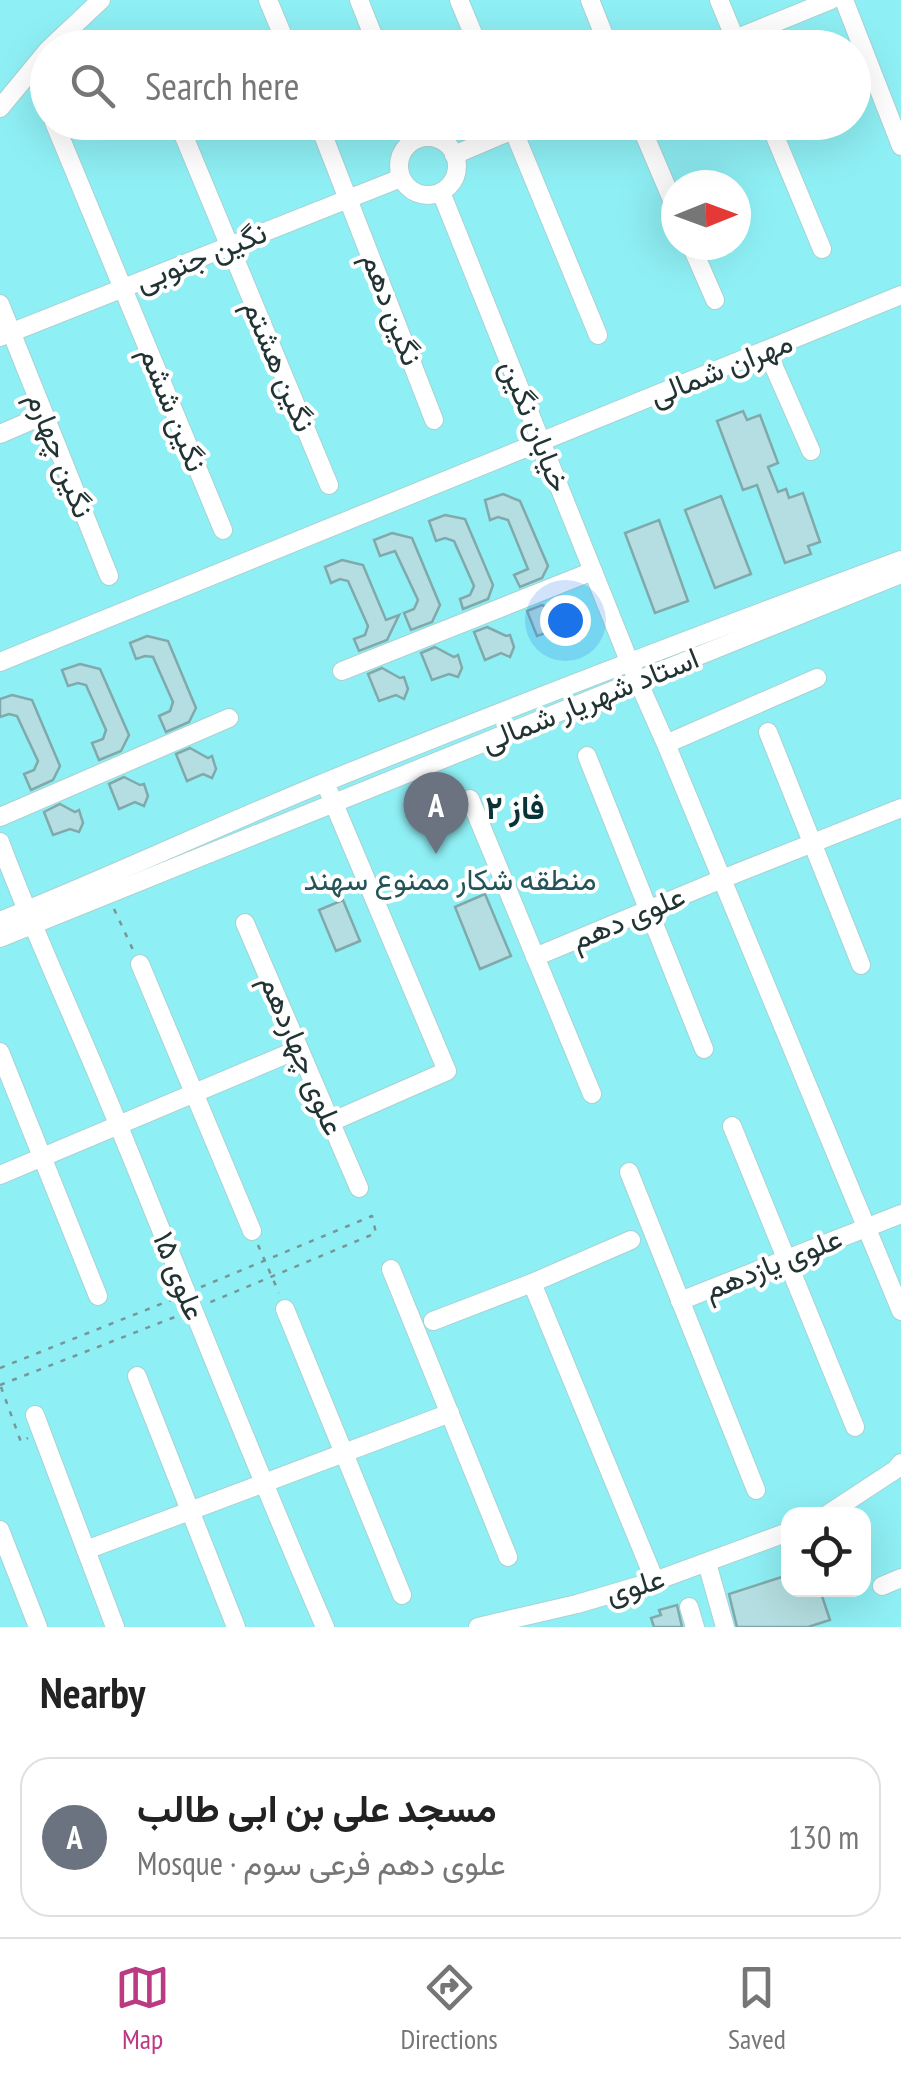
<!DOCTYPE html>
<html lang="en">
<head>
<meta charset="utf-8">
<style>
  body { margin:0; font-family:"PT Sans Narrow",Vazirmatn,sans-serif; background:#f6f6f6; color:#222 }
  .controls { position:absolute; right:30px; bottom:30px; display:grid; overflow:hidden; border-radius:20px; box-shadow:0 10px 40px #0002 }
  .controls button { width:90px; height:90px; display:grid; place-items:center; padding:0; border:0; border-bottom:2px solid #e0e0e0; background:#fff; color:#222; font:50px sans-serif }
  .compass { position:absolute; left:661px; top:170px; width:90px; height:90px; border-radius:50%; background:#fff; box-shadow:0 10px 40px #0002; rotate:89deg }
  .you { position:absolute; left:565px; top:620px; width:35px; height:35px; margin:-25px; border:8px solid #fff; border-radius:50%; background:#1a73e8; box-shadow:0 0 0 15px #1a73e833 }
  .badge { display:grid; place-items:center; width:65px; height:65px; border-radius:50%; background:#bc3a82; color:#fff; font-size:32px; font-weight:700 }
  .pin { position:absolute; translate:-50% -82px; filter:drop-shadow(0 2px 5px #0008) }
  .pin::after { content:''; position:absolute; top:52px; width:35px; height:30px; background:inherit; clip-path:polygon(0 0,100% 0,50% 100%) }
  .list { margin:0; padding:0; list-style:none }
  h2 { display:flex; justify-content:space-between; align-items:center; height:130px; margin:0; padding:0 40px; font-size:42px }
  h2 small { font-size:32px; font-weight:400; color:#767676 }
  .list li { display:grid; grid-template-columns:65px 1fr auto; gap:30px; align-items:center; box-sizing:border-box; height:160px; margin:0 20px 20px; padding:0 20px; border:2px solid #e0e0e0; border-radius:30px }
  .list b { display:block; font-size:38px; white-space:nowrap }
  .list p { margin:0; font-size:32px; white-space:nowrap; color:#767676 }
  .list em { font-size:32px; font-style:normal; color:#767676 }
  .icon { flex:none; width:55px; height:55px; fill:none; stroke:currentColor; stroke-width:2; stroke-linecap:round; stroke-linejoin:round }
  .map { position:relative; flex:none; width:901px; height:1627px; overflow:hidden }
  .search { position:absolute; background:#fff; box-shadow:0 10px 40px #0002; left:30px; right:30px; top:30px; height:110px; display:flex; align-items:center; gap:25px; box-sizing:border-box; padding:0 35px; border-radius:55px; color:#767676; font-size:38px }
  .sheet { height:310px; background:#fff }
  nav { display:flex; justify-content:space-around; align-items:center; box-sizing:border-box; height:140px; border-top:2px solid #e0e0e0; background:#fff; font-size:28px; color:#767676 }
  nav a { display:grid; justify-items:center; gap:5px }
  nav .on { color:#bc3a82 }
  .map>svg:first-child { display:block }
  .green { fill:#8eeff4; fill-rule:evenodd }
  .building { fill:#b4dee1; stroke:#80a9ab; stroke-width:2.5 }
  .lines { fill:none; stroke-linecap:round; stroke-linejoin:round }
  .minor-casing { stroke:#a8d2d4; stroke-width:20 }
  .path { stroke:#789698; stroke-width:2.5; stroke-dasharray:5 8; stroke-linecap:butt }
  .minor { stroke:#fff; stroke-width:18 }
  .labels { text-anchor:middle; stroke-width:8; stroke-linejoin:round; paint-order:stroke }
  .street-label { font-size:30px; fill:#223334; stroke:#fff }
  .park-label { font-size:30px; fill:#245457; stroke:#fff }
  .neighbourhood-label { font-size:32px; font-weight:bold; fill:#093336; stroke:#fff }
</style>
</head>
<body>
<div class="map">
<svg width="901" height="1627" viewBox="0 0 901 1627">
  <rect width="100%" height="100%" fill="#cffbfd"/>
  <!-- green -->
  <path class="green" d="M0,0H901V1627H0ZM48,48H854V122H48ZM676,185H736V245H676ZM788,1514H864V1590H788Z"/>
  <!-- building -->
  <g class="building">
    <path d="M743,411L747,420L760,415L778,463L768,467L778,492L786,489L789,498L803,493L820,542L808,546L811,554L785,563L757,485L743,490L717,421Z"/>
    <path d="M503,494L520,501L548,566L542,578L520,587L514,575L528,569L508,520L498,517L490,520L485,500Z"/>
    <path d="M721,496L751,574L715,588L685,510Z"/>
    <path d="M445,515L465,519L493,585L488,599L463,609L460,599L470,595L474,586L454,541L445,538L436,541L429,521Z"/>
    <path d="M659,520L688,601L655,613L625,533Z"/>
    <path d="M392,533L412,538L440,605L432,622L411,630L404,613L414,609L418,600L395,551L380,556L374,540Z"/>
    <path d="M342,560L363,565L386,620L399,615L387,640L359,651L354,639L365,635L368,626L348,581L340,579L331,583L325,567Z"/>
    <path d="M542,605L559,613L563,612L567,624L563,634L554,630L537,636L527,611Z"/>
    <path d="M487,627L506,636L510,635L514,647L510,657L501,653L485,660L474,632Z"/>
    <path d="M147,636L168,641L196,708L189,722L166,732L159,716L170,711L173,702L153,657L145,656L136,659L130,643Z"/>
    <path d="M435,647L454,657L458,655L462,668L458,677L449,674L432,680L421,653Z"/>
    <path d="M80,664L100,669L129,735L121,751L99,760L92,743L103,739L106,730L86,685L78,683L68,686L62,670Z"/>
    <path d="M382,668L400,678L404,677L408,689L404,699L396,695L379,701L368,674Z"/>
    <path d="M12,695L32,700L60,766L53,780L31,790L24,774L34,770L38,761L17,716L9,714L0,717V699Z"/>
    <path d="M190,748L208,758L212,756L216,769L212,778L203,774L187,781L176,754Z"/>
    <path d="M124,777L140,785L144,784L148,796L144,806L135,802L119,809L109,784Z"/>
    <path d="M60,804L75,812L79,810L83,823L79,832L70,829L53,835L44,812Z"/>
    <path d="M485,894L511,956L480,969L455,907Z"/>
    <path d="M343,900L360,941L336,951L319,910Z"/>
    <path d="M788,1575V1590H820L830,1620L808,1627H737L729,1594Z"/>
    <path d="M677,1605L682,1627H654L651,1618L661,1615L659,1610Z"/>
  </g>
  <g class="lines">
    <defs>
      <g id="minor">
        <path d="M268,0L288,48"/>
        <path d="M359,0L378,48"/>
        <path d="M459,0L479,48"/>
        <path d="M590,0L609,48"/>
        <path d="M719,0L738,46"/>
        <path d="M844,0L901,146"/>
        <path d="M50,48L101,0"/>
        <path d="M713,48L831,0"/>
        <path d="M0,108L48,50"/>
        <path d="M54,122L223,530"/>
        <path d="M178,122L329,485"/>
        <path d="M318,122L434,420"/>
        <path d="M510,122L598,335"/>
        <path d="M639,122L676,209"/>
        <path d="M769,122L822,249"/>
        <circle cx="428" cy="166" r="29"/>
        <path d="M454,155L532,122"/>
        <path d="M441,192L629,661L666,744L901,1311"/>
        <path d="M691,245L715,300"/>
        <path d="M0,304L109,576"/>
        <path d="M0,337L401,178"/>
        <path d="M767,351L811,451"/>
        <path d="M0,434L44,415"/>
        <path d="M0,662L901,295"/>
        <path d="M342,671L593,571"/>
        <path d="M768,732L861,965"/>
        <path d="M666,744L817,678"/>
        <path d="M587,756L704,1049"/>
        <path d="M329,792L447,1071L331,1122"/>
        <path d="M470,799L592,1094"/>
        <path d="M0,817L229,718"/>
        <path d="M0,842C36,939 81,1032 120,1129C188,1295 253,1462 325,1627"/>
        <path d="M0,921C110,877 218,826 328,781C518,704 709,631 901,560"/>
        <path d="M245,923L359,1188"/>
        <path d="M0,938L901,574"/>
        <path d="M535,957L722,879L901,808"/>
        <path d="M140,964L252,1231"/>
        <path d="M0,1052L98,1296"/>
        <path d="M732,1126L855,1427"/>
        <path d="M629,1172L756,1490"/>
        <path d="M0,1175L299,1049"/>
        <path d="M391,1269L508,1557"/>
        <path d="M532,1283L655,1581"/>
        <path d="M680,1301L901,1214"/>
        <path d="M285,1309L402,1595"/>
        <path d="M433,1321L532,1283L631,1240"/>
        <path d="M137,1376L236,1627"/>
        <path d="M35,1415L115,1627"/>
        <path d="M828,1514L895,1470L901,1463"/>
        <path d="M0,1530L38,1627"/>
        <path d="M86,1550L450,1413"/>
        <path d="M707,1563L725,1627"/>
        <path d="M882,1586L901,1578"/>
        <path d="M689,1607L695,1627"/>
        <path d="M478,1627L577,1604L655,1581L788,1532"/>
      </g>
    </defs>
    <!-- minor casing -->
    <use href="#minor" class="minor-casing"/>
    <!-- path -->
    <g class="path">
      <path d="M114,909L134,952"/>
      <path d="M258,1245L279,1293"/>
      <path d="M201,1287L372,1216L376,1233L206,1304"/>
      <path d="M0,1368L171,1300"/>
      <path d="M0,1385L180,1315"/>
      <path d="M1,1387L21,1442L28,1438"/>
    </g>
    <!-- minor -->
    <use href="#minor" class="minor"/>
  </g>
  <g class="labels">
    <!-- street labels -->
    <g class="street-label">
      <text transform="translate(201 257) rotate(-22)" y="10">نگین جنوبی</text>
      <text transform="translate(392 309) rotate(69)" y="10">نگین دهم</text>
      <text transform="translate(279 366) rotate(67)" y="10">نگین هشتم</text>
      <text transform="translate(721 369) rotate(-22)" y="10">مهران شمالی</text>
      <text transform="translate(173 409) rotate(68)" y="10">نگین ششم</text>
      <text transform="translate(535 426) rotate(68)" y="10">خیابان نگین</text>
      <text transform="translate(60 455) rotate(68)" y="10">نگین چهارم</text>
      <text transform="translate(590 700) rotate(-22)" y="10">استاد شهریار شمالی</text>
      <text transform="translate(628 918) rotate(-23)" y="10">علوی دهم</text>
      <text transform="translate(302 1055) rotate(67)" y="10">علوی چهاردهم</text>
      <text transform="translate(773 1264) rotate(-22)" y="10">علوی یازدهم</text>
      <text transform="translate(179 1276) rotate(68)" y="10">علوی ۱۵</text>
      <text transform="translate(635 1586) rotate(-17)" y="10">علوی</text>
    </g>
    <!-- park labels -->
    <g class="park-label">
      <text x="450" y="890">منطقه شکار ممنوع سهند</text>
    </g>
    <!-- neighbourhood labels -->
    <g class="neighbourhood-label">
      <text x="515" y="819">فاز ۲</text>
    </g>
  </g>
</svg>
<div class="controls">
<button><svg class="icon" aria-label="locate" viewBox="0 0 24 24"><circle cx="12" cy="12" r="6"/><path d="M12 2v4M12 18v4M2 12h4M18 12h4"/></svg></button>
</div>
<svg class="compass" viewBox="-18 -18 36 36"><path d="M0-13l5 13h-10z" fill="#e53935"/><path d="M0 13l5-13h-10z" fill="#767676"/></svg>
<div class="you"></div>
<div class="pin badge" style="left:436px;top:854px;background:#6b7280">A</div>
<div class="search"><svg class="icon" aria-label="search" viewBox="0 0 24 24"><circle cx="10" cy="10" r="6"/><path d="M15 15l6 6"/></svg>Search here</div>
</div>
<section class="sheet">
<h2>Nearby<small></small></h2>
<ul class="list">
<li><span class="badge" style="background:#6b7280">A</span><div><b>مسجد علی بن ابی طالب</b><p>Mosque · علوی دهم فرعی سوم</p></div><em>130 m</em></li>
</ul>
</section>
<nav>
<a class="on"><svg class="icon" aria-label="map" viewBox="0 0 24 24"><path d="M3 6l6-2 6 2 6-2v14l-6 2-6-2-6 2zM9 4v14M15 6v14"/></svg>Map</a>
<a><svg class="icon" aria-label="directions" viewBox="0 0 24 24"><path d="M12 3l9 9-9 9-9-9zM9 14v-3h6M13 9l2 2-2 2"/></svg>Directions</a>
<a><svg class="icon" aria-label="saved" viewBox="0 0 24 24"><path d="M7 4h10v16l-5-4-5 4z"/></svg>Saved</a>
</nav>
</body>
</html>
